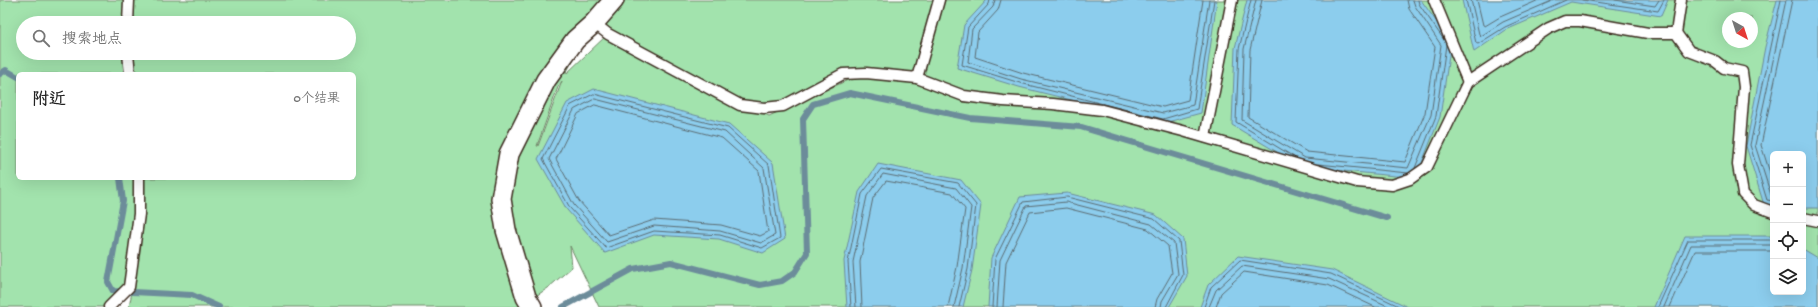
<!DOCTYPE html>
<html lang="zh">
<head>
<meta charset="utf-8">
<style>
  body { margin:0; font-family:"Gochi Hand","LXGW WenKai TC",sans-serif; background:#f6f6f6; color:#222 }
  .controls { position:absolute; right:12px; bottom:12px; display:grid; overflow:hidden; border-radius:6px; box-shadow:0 4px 16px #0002 }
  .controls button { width:36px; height:36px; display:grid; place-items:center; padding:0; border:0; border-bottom:1px solid #e0e0e0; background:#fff; color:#222; font:20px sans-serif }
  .compass { position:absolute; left:1722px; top:12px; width:36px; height:36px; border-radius:50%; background:#fff; box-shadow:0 4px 16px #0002; rotate:141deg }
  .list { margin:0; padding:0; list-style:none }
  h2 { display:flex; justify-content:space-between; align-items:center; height:52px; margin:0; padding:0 16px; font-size:17px }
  h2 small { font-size:13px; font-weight:400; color:#767676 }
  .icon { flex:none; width:22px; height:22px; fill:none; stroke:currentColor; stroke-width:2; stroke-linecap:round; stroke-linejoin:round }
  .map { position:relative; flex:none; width:1818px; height:307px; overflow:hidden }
  .search { position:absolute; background:#fff; box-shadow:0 4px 16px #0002; left:16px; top:16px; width:340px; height:44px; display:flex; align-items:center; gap:10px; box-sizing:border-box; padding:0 14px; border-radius:22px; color:#767676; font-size:15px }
  .panel { position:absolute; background:#fff; box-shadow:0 4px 16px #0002; left:16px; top:72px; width:340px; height:108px; border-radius:6px }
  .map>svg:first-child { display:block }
  .green { fill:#a2e3ad; stroke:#6e8666; fill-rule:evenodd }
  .water { fill:#8ccded; stroke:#6c8c9a }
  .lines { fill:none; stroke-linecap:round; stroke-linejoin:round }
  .shore { stroke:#5b6b71; stroke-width:1 }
  .stream { stroke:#6c8c9a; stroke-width:6 }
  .service-casing { stroke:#3b2a1e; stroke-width:13 }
  .minor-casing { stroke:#3b2a1e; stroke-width:22 }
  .service { stroke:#fff; stroke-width:10 }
  .minor { stroke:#fff; stroke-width:19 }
</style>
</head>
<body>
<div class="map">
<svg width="1818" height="307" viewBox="0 0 1818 307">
  <rect width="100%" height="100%" fill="#fff"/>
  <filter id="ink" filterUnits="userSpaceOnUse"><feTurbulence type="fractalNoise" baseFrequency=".025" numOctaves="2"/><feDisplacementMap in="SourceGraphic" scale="8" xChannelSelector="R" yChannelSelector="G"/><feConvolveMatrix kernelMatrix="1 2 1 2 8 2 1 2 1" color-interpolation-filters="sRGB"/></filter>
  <g filter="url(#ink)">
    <!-- green -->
    <path class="green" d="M0,0H1818V307H599L570,246L572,267L548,288L519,307H129L132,292L137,200L131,277L108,307H0ZM1728,18H1752V42H1728ZM23,23H349V53H23ZM593,24L608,34L566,74V73ZM18,74H354V178H18ZM861,74L769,116L746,104L783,106L812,90ZM562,81L538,146H537L558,87ZM1773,154H1803V292H1773Z"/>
    <!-- water -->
    <g class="water">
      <path d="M987,0H1217L1201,113L1164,123L1019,87L957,68L964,25Z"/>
      <path d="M1247,0H1421L1451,42L1440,117L1416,178L1302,167L1232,125L1235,48Z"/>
      <path d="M1462,0H1668L1661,16L1571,2L1506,30L1474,52Z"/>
      <path d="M1777,0H1818V208H1803V154H1773V205H1764L1746,146L1765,47Z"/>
      <path d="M594,89L729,124L773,163L785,239L763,253L719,239L654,235L605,253L567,210L538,159L567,103Z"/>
      <path d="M878,164L961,180L981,205L972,270L963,307H847L844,261L859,192Z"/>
      <path d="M1067,193L1156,215L1183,239L1187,276L1169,307H988L991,258L1020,197Z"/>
      <path d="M1685,236H1773V292H1803V249L1818,258V307H1654Z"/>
      <path d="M1238,256L1332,270L1408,307H1200L1208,285Z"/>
    </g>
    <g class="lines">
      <!-- shore -->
      <g class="shore">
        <path d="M990,0L989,4L968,27L962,65L1020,83L1163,119L1197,109L1214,0"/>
        <path d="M995,0L993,7L972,29L968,62L1021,79L1163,113L1193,105L1209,0"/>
        <path d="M1001,0L998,10L978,32L975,57L1023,73L1163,107L1188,100L1203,0"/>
        <path d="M1251,0L1239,49L1236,122L1294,157"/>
        <path d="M1256,0L1244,49L1242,120L1305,158L1408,168L1431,115L1441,45L1415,6L1413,0"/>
        <path d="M1262,0L1250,50L1248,117L1307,152L1405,162L1425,113L1435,47L1409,9L1407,0"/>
        <path d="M1418,0L1419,4L1444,40"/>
        <path d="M1466,0L1476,43L1478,44L1505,27L1566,0"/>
        <path d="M1471,0L1479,34L1481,36L1503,22L1554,0"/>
        <path d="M1477,0L1483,25L1485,26L1500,17L1539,0"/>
        <path d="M1582,0L1658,11L1664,0"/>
        <path d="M1615,0L1655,6L1659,0"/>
        <path d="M594,94L728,128L769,165L780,238L762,248L720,235L654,231L606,248L570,208L543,159L570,106Z"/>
        <path d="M595,99L725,132L764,168L775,235L761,243L720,231L654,226L607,242L574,205L549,159L574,110Z"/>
        <path d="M595,105L722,138L759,171L768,232L760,236L721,225L654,220L609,235L579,201L556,159L578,114Z"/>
        <path d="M1318,164L1408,173"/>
        <path d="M1415,168L1436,116L1446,45"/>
        <path d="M1773,182L1761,145L1792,0"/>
        <path d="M1773,196L1771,195L1755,145L1786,0"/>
        <path d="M1773,201L1767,200L1750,145L1781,0"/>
        <path d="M851,307L848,262L862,194L881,169L958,183L976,205L968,269L959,307"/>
        <path d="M856,307L853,262L867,196L883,174L956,188L971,207L963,268L954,307"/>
        <path d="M862,307L860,262L873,198L886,181L952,193L965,209L957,267L948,307"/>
        <path d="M992,307L995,259L1023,202L1067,197L1154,219L1179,241L1183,275L1166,307"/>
        <path d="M997,307L1000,260L1026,206L1066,202L1151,224L1174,243L1178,274L1162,301L1161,307"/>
        <path d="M1003,307L1006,262L1030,212L1066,208L1148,229L1168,246L1172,273L1157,299L1155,307"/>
        <path d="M1204,307L1211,287L1240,260L1331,274L1401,307"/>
        <path d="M1209,307L1216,290L1242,266L1329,279L1390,307"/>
        <path d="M1216,307L1221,293L1244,272L1328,285L1375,307"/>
        <path d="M1658,307L1688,240H1773"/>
        <path d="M1664,307L1691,245H1773"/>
        <path d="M1670,307L1695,251H1773"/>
      </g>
      <!-- stream -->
      <g class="stream">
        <path d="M0,74L6,70L18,77"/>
        <path d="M120,178L123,201L108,282L113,291L192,295L219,307"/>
        <path d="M563,307L633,269L671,262L760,285L782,281L795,272L807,253L803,119L813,104L850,93L970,118L1081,127L1387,218"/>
      </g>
      <defs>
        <g id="service">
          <path d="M1434,0L1468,82"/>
          <path d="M128,23L129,0"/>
          <path d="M594,23L608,34L740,105L764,108L783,106L843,74L866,73L917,78L964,96L1003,101L1053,104L1102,110L1183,131L1357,182L1392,185L1410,179L1427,167L1468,82L1549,28L1565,21H1580L1648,33H1676L1689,51L1715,61L1724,68L1742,72L1744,87L1738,165L1743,194L1754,205L1773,212"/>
          <path d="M1676,33L1681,0"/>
          <path d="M128,53L130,74"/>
          <path d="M917,78L939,0"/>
          <path d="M1205,137L1232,0"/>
          <path d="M1803,218L1818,221"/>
          <path d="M109,307L129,287L139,214V178"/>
        </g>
        <path id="minor" d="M532,307L526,297L506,230L501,199L509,154L546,80L575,40L594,23L614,0"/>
      </defs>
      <!-- service casing -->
      <use href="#service" class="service-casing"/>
      <!-- minor casing -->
      <use href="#minor" class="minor-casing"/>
      <!-- service -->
      <use href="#service" class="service"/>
      <!-- minor -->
      <use href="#minor" class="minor"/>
    </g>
  </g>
</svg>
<div class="controls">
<button>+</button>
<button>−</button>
<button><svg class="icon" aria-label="locate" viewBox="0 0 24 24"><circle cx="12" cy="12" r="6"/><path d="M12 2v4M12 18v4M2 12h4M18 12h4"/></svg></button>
<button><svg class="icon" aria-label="layers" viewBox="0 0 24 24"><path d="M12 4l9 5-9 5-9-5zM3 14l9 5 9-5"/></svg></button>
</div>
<svg class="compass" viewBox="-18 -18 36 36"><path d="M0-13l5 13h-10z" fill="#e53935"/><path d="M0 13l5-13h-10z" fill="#767676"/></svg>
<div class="search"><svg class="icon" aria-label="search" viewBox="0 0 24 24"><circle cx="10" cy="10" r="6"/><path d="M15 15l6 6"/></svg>搜索地点</div>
<section class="panel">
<h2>附近<small>0个结果</small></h2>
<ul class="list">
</ul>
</section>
</div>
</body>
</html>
